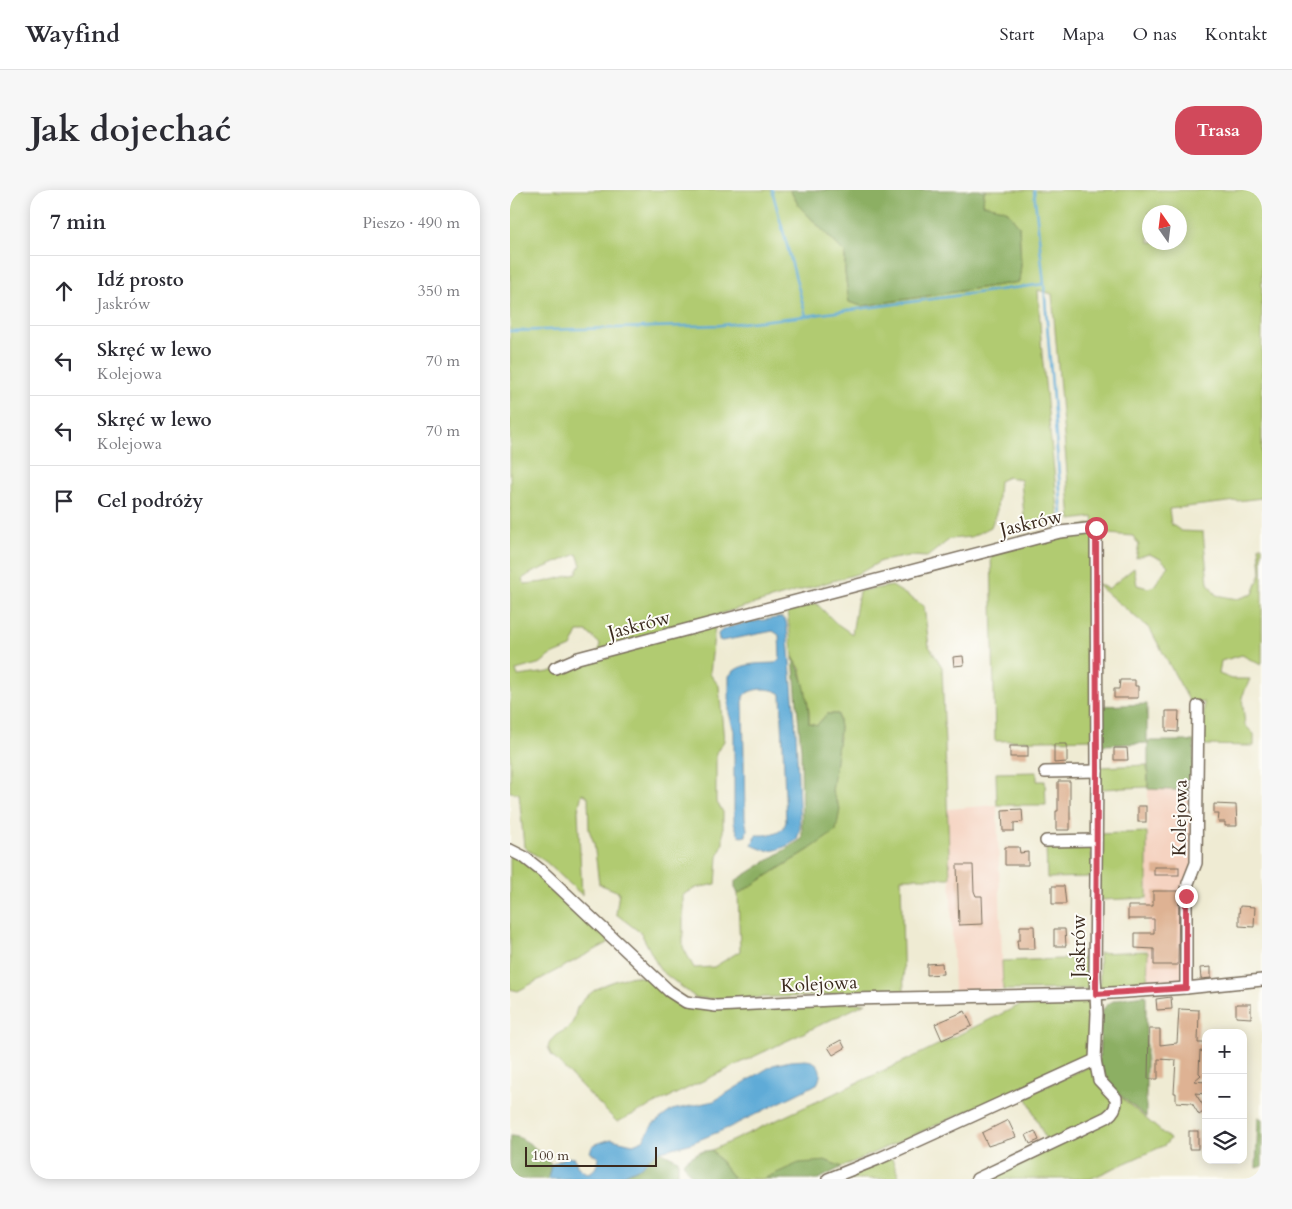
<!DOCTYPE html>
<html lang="pl">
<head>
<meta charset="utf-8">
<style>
  body { margin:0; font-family:Cardo,serif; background:#f7f7f7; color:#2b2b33 }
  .controls { position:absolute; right:15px; bottom:15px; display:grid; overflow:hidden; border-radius:10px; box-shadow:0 2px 12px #0003 }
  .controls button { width:45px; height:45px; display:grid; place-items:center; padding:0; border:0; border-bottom:1px solid #e1e1e2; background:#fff; color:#2b2b33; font:25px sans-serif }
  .compass { position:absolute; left:632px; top:15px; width:45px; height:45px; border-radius:50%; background:#fff; box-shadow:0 2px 12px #0003; rotate:346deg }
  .scale { position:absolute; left:15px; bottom:12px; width:132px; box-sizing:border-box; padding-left:5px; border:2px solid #3b2a1e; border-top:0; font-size:14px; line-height:18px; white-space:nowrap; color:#3b2a1e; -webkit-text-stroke:4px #fdfcf7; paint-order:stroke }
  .stop { position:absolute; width:15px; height:15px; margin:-11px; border:4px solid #d1495b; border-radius:50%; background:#fff }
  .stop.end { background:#d1495b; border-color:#fff; box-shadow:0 1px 5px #0008 }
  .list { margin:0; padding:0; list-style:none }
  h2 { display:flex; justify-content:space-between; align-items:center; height:65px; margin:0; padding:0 20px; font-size:21px }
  h2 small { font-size:16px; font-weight:400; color:#7c7c81 }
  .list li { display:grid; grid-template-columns:32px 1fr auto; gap:15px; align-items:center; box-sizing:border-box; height:70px; padding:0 20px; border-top:1px solid #e1e1e2 }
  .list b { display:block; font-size:19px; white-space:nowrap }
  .list p { margin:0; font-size:16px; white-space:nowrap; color:#7c7c81 }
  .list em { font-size:16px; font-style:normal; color:#7c7c81 }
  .icon { flex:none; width:28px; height:28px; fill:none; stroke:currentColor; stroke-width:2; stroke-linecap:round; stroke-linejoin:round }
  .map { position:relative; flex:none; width:752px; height:989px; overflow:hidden; border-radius:20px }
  header { display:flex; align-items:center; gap:30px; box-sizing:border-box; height:70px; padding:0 25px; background:#fff; border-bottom:1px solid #e1e1e2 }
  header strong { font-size:24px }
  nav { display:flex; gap:28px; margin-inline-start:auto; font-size:18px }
  .intro { display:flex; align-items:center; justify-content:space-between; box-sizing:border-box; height:120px; padding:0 30px }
  h1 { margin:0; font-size:35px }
  .button { padding:12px 22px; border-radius:20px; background:#d1495b; color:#fff; font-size:18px; font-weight:700 }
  main { display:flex; gap:30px; padding:0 30px }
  aside { flex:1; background:#fff; border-radius:20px; box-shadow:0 2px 12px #0003 }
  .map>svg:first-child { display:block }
  .built { fill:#f5d3c1 }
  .green { fill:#b1cb71; stroke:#767a48; fill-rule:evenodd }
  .forest { fill:#8caf63; stroke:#646c40 }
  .water { fill:#5eabd7; stroke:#4c6a7a }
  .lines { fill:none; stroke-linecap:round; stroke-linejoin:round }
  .stream { stroke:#5eabd7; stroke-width:2.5 }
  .building { fill:#deb293 }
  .minor-casing { stroke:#7a6e5d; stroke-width:14 }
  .minor { stroke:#fff; stroke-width:11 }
  .route { stroke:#d1495b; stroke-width:6 }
  .labels { text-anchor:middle; stroke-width:4; stroke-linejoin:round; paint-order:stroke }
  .street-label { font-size:19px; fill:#3b2a1e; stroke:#fdfcf7 }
</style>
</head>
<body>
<header>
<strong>Wayfind</strong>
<nav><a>Start</a><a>Mapa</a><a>O nas</a><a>Kontakt</a></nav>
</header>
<div class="intro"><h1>Jak dojechać</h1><a class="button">Trasa</a></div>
<main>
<aside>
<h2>7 min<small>Pieszo · 490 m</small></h2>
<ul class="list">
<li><svg class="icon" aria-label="ahead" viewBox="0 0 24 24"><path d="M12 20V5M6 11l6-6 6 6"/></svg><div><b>Idź prosto</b><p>Jaskrów</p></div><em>350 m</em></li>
<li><svg class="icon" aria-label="left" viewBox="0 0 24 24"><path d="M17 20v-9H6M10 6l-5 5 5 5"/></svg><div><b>Skręć w lewo</b><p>Kolejowa</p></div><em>70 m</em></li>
<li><svg class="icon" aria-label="left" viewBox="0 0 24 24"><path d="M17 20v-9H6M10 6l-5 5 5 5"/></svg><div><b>Skręć w lewo</b><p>Kolejowa</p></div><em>70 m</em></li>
<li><svg class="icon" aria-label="arrive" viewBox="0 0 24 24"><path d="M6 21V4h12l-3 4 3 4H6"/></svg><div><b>Cel podróży</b></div></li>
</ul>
</aside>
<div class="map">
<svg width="752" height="989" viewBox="0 0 752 989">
  <rect width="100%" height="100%" fill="#fdfcf7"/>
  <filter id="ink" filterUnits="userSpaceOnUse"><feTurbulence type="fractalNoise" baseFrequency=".02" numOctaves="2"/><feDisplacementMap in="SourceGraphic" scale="10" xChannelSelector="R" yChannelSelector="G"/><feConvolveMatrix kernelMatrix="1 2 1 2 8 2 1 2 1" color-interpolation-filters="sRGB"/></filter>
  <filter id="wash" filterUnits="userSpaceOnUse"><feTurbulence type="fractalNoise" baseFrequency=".0096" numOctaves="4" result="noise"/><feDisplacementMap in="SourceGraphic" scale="20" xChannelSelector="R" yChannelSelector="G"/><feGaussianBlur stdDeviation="1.12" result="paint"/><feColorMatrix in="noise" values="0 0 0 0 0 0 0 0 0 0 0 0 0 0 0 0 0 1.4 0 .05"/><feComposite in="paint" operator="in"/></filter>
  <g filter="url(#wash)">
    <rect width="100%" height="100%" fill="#efebd3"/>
    <!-- built -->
    <g class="built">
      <path d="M638,599L683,601L682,677L673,795L637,797Z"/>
      <path d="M487,615L493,800L467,801L464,798L453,801H444L438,619Z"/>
    </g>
    <!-- green -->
    <g class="green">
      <path d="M0,0H280L289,16L335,63V83L339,112L352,116L509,92L511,75L509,36L496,20L473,14L474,2L476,0H752V308L659,319L661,334L671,341L693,342L698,393L706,405L727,409L743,404L751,383L749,356H752V472L751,475L732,465L711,471L709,484L722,489H740L732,507L735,535L744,544V556L694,555V512L681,514L640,439L586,394L585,549L485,551L481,360L584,333L583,327L561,330L542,104L528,100L532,164L549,329L515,338L511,290L498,287L489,291L487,320L481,337L461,347L440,349L417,367L400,366L371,371L350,383L206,425L200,484L209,496L214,551L206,563V611L213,622V653L208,667L206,694L186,698L173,705V757L184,778L204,777L230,761L228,704L300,659L330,619L322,602L330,538L328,524H317L307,535L299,533V521L291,480L283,467L277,421L306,413L326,433L342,444L349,401L382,396L414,416L419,456L432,477L440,688H391L394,802L213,809L186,808L150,780L131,743L106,724L109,702L89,694L84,653L79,640L78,607L72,603L68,621L72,705L36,672L14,657L9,603L0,602ZM639,22H669V52H639ZM599,344L623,346L629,355L626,368L639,364L651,369L658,376L644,396L638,398L627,395L624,378L598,399L586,393L585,350ZM67,364L71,375L66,384L34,392L14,394L12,389L21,383ZM68,442H77L90,454L88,464L39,482L8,486L6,480L31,473L39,466L61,457Z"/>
      <path d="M637,575L638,597L590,599L589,577Z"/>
      <path d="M527,582V591H535L536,615H487L486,583Z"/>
      <path d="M637,642V708L589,710V644Z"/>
      <path d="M536,654H581L583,687L537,688Z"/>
      <path d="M0,662L29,680L98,747V753L8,801L0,799Z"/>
      <path d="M638,761L637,797L634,794L629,795V797L593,799L590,797L589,763Z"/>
      <path d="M583,768L582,799L493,800L492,771Z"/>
      <path d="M124,786L142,789L169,813H356L107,932L42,866L38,857C44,840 56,844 62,833C65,829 65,823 67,818C81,797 101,791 124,786Z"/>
      <path d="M522,809C533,809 564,807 573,810C586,814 585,834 582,844C581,853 580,864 574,869L332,977L317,971L253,989H224L202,960L401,868Z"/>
      <path d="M582,875L603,911L599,922L537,952L516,906Z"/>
      <path d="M608,905L660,949L655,955L580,989H473L600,927Z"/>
      <path d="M382,968L390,989H326Z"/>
    </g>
    <!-- forest -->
    <g class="forest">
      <path d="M280,0H476L474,2L473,14L496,20L509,36L511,75L509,92L352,116L339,112L335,83V63L289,16Z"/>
      <path d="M283,467C294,486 299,511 299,533L307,535L317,524H328L330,538L322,602L330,619L326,641L300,659L228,704L225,697V691L292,649L291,559Z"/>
      <path d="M637,514V551H684L683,601L638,599V553L592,555L591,516Z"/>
      <path d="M636,805V927L597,894L589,876L591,824C596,807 621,807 636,805Z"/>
      <path d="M748,927L752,929V976L746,978Z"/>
      <path d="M0,946C14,945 34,965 41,975L38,989H0Z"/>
      <path d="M202,960L224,989H187L179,983L173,972L189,962Z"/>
      <path d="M150,961L168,970V984L155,989H104L132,976L143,965Z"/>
      <path d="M317,971L332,977L309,989H253L289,973Z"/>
    </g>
    <!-- water -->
    <g class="water">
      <path d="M271,427L276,431L277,437L286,542L290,638L287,650C270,660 261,665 242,655L246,645C259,645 271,646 276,632L271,504C262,497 240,497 233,507L235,628L237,639L236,646L231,647L228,644L224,633V541L219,523V486C229,472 250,474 265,473L270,468L269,445L263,441L212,451L209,450L208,444C214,434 258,430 271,427Z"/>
      <path d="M280,871C287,871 295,869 301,871C312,874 312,886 307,894L218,938L179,954L150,961L143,965L132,976L104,989H38L41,975L56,967L65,968L67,976L76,983C85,982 87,976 89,968L80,962L83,955L101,949L123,954L133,950L143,934L162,920L204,911L263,875Z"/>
    </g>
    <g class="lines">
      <!-- stream -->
      <g class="stream">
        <path d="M262,0L296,126"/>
        <path d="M524,0L534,94L553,337"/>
        <path d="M0,141L211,135L296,126L534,94"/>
      </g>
    </g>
    <g id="blocks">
      <!-- building -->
      <g class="building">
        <path d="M453,466L454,475L444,476L443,467Z"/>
        <path d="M610,490H625V496H628V508H604V499H609Z"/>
        <path d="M656,521H669L668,542L656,541Z"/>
        <path d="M544,554H557V572L544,573Z"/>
        <rect x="500" y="556" width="18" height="11"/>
        <path d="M604,558H617L618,570H604Z"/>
        <path d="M548,591H560V640H546V621H548Z"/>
        <path d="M704,614L726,615L727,636H715V632H708L709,624H704Z"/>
        <rect x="628" y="616" width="8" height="16"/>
        <path d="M512,619L513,632L504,633V641H493L492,620Z"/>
        <path d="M495,657H509L510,663L518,662V675H495Z"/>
        <path d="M447,675H463L464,701L466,706H472L473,734L449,735Z"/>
        <rect x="644" y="677" width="25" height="8"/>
        <path d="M542,696H554L556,714H542Z"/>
        <path d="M643,701H669L668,775H644V759L625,758V743H644V729H618V716H643Z"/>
        <path d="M730,716L745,717L744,737L729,736V724Z"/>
        <path d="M510,736H524L525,759H508L507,750H510Z"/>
        <path d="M544,739H555L556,756H544Z"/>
        <path d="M432,773L433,784L417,785V774Z"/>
        <path d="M701,777V788L691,789L690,778Z"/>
        <path d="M661,807L662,819L647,820L646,809Z"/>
        <path d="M726,814H741V828L726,827Z"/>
        <path d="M669,819L689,820L688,853H696V862L690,861L689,883L691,885L684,891L696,892V904L685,903L696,920L689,925L682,913L666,912V903H664L666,870L648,869V889H638L639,839H650V855L667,853Z"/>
        <path d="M455,821L462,836L432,850L425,834Z"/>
        <path d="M331,850L335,858L323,865L318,857Z"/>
        <path d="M498,930L506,947L478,956L472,943Z"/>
        <path d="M525,941L529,950L520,954L516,945Z"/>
        <rect x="679" y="941" width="9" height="18"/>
      </g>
    </g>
  </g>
  <g filter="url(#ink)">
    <use href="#blocks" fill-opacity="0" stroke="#7a6e5d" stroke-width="1"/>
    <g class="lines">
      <defs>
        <g id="minor">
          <path d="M45,478L68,468L550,342L586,338L587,581L585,786L587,823L585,870L589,890L606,908C607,917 604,922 597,927L467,989"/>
          <path d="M535,582L587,581"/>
          <path d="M536,651L586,650"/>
          <path d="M0,660L14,667L33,682L159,801L176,812L206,816L340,809L586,804L676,798L752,790"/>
          <path d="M676,798V707L678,693L686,673L688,516"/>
          <path d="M318,989L368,969L585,870"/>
        </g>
      </defs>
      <!-- minor casing -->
      <use href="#minor" class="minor-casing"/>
      <!-- minor -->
      <use href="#minor" class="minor"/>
    </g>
  </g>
  <g class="lines" filter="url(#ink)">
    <!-- route -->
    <path class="route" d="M586,338L587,581L586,804L676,798V706"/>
  </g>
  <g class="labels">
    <!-- street labels -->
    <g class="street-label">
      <text transform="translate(521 332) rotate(-13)" y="7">Jaskrów</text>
      <text transform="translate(129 434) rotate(-15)" y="7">Jaskrów</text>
      <text transform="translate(669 628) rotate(-89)" y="7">Kolejowa</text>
      <text transform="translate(568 756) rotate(-90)" y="7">Jaskrów</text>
      <text transform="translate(309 793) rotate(-3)" y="7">Kolejowa</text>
    </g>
  </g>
</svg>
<div class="controls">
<button>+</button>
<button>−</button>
<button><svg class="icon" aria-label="layers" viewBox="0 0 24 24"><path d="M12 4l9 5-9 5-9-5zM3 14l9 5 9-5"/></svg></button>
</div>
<svg class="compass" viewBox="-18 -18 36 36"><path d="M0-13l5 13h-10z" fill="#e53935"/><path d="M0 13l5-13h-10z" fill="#7c7c81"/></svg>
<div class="scale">100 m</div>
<div class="stop" style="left:586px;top:338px"></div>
<div class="stop end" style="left:676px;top:706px"></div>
</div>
</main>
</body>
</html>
